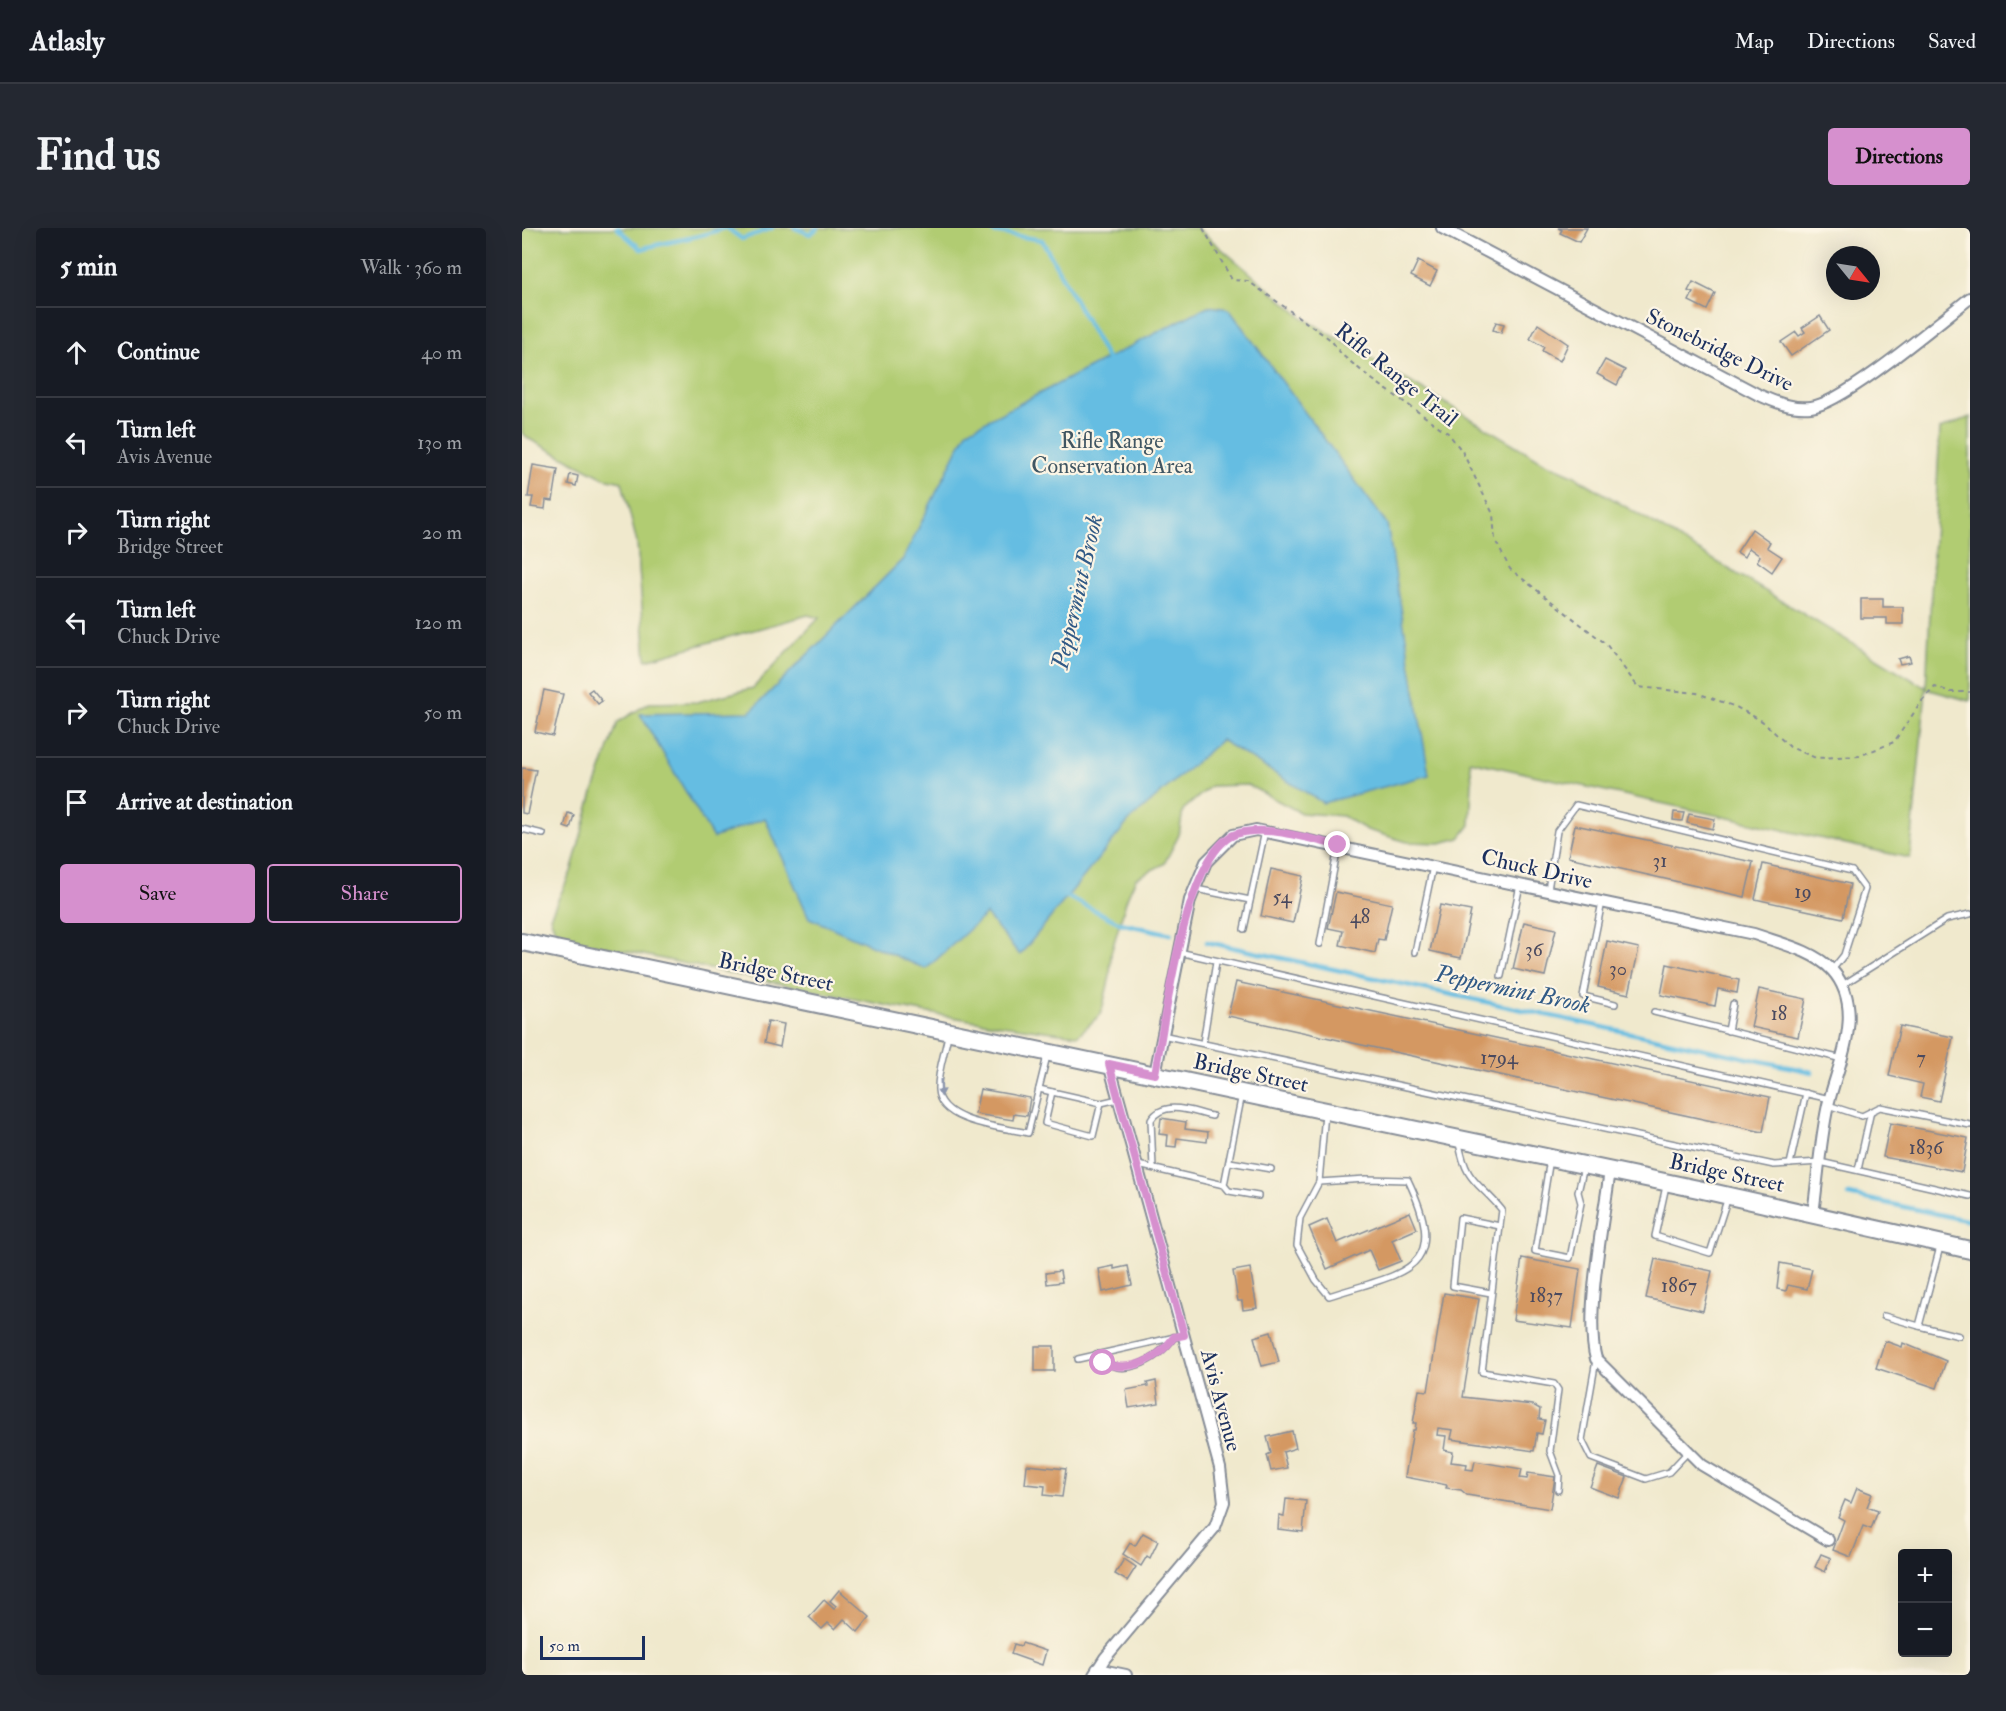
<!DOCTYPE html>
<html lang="en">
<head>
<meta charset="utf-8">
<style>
  body { margin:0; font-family:"IM FELL Double Pica",serif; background:#242831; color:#f1f3f6 }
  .controls { position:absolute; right:18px; bottom:18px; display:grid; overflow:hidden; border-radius:6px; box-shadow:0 6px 24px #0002 }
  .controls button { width:54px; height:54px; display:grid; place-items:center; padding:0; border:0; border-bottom:2px solid #363941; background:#171b24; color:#f1f3f6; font:30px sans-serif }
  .compass { position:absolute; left:1304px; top:18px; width:54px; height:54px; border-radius:50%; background:#171b24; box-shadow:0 6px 24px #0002; rotate:120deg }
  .scale { position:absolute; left:18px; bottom:15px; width:105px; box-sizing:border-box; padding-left:6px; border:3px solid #1b2f5e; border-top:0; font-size:16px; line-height:21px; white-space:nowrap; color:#1b2f5e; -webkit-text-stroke:4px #fcf5e5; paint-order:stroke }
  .stop { position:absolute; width:18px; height:18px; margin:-14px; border:4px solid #d690ce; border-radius:50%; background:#fff }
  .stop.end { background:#d690ce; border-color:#fff; box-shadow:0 2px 6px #0008 }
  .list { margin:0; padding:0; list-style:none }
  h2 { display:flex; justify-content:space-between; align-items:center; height:78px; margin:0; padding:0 24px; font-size:26px }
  h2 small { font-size:20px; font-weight:400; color:#9ea1a6 }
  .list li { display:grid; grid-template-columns:39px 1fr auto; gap:18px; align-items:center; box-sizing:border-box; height:90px; padding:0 24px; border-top:2px solid #363941 }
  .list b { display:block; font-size:22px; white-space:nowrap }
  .list p { margin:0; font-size:20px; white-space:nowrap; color:#9ea1a6 }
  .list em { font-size:20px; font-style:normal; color:#9ea1a6 }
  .actions { display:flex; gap:12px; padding:18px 24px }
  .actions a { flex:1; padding:14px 0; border:2px solid #d690ce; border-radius:6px; text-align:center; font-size:21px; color:#d690ce }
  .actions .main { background:#d690ce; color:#111 }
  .icon { flex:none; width:33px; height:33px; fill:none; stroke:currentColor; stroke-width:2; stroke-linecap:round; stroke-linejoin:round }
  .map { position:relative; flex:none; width:1448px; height:1447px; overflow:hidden; border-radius:6px }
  header { display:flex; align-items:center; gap:36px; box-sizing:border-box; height:84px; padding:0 30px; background:#171b24; border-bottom:2px solid #363941 }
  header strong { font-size:28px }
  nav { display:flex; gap:33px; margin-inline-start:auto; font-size:21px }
  .intro { display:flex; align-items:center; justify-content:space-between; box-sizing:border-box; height:144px; padding:0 36px }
  h1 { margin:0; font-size:42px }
  .button { padding:15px 27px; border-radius:6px; background:#d690ce; color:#111; font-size:21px; font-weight:700 }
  main { display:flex; gap:36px; padding:0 36px }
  aside { flex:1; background:#171b24; border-radius:6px; box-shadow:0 6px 24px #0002 }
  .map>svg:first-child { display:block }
  .green { fill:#b1cc72; stroke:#667e68; stroke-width:1.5 }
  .water { fill:#65bde2; stroke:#4076a0; stroke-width:1.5 }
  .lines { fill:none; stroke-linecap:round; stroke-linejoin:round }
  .stream { stroke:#65bde2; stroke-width:4.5 }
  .building { fill:#d49862 }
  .service-casing { stroke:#868c96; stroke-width:8 }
  .minor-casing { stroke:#868c96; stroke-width:14 }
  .primary-casing { stroke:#868c96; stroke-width:20 }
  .path { stroke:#868c96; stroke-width:2; stroke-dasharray:4.5 4.5; stroke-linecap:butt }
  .service { stroke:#fff; stroke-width:5 }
  .minor { stroke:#fff; stroke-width:10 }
  .primary { stroke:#fff; stroke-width:16 }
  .oneway { fill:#8d97ae }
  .route { stroke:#d690ce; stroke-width:8 }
  .labels { text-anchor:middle; stroke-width:4.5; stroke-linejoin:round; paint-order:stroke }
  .number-label { font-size:20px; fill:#49495f }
  .street-label { font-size:22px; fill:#1b2f5e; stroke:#fcf5e5 }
  .park-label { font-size:22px; fill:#405663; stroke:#fcf5e5 }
  .water-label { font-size:24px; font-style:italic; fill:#315a86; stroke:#fcf5e5 }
</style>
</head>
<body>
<header>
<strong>Atlasly</strong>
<nav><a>Map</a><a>Directions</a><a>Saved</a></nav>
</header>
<div class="intro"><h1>Find us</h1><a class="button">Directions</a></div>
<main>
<aside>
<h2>5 min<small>Walk · 360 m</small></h2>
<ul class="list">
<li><svg class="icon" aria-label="ahead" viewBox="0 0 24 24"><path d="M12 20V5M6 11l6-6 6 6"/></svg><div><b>Continue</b></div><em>40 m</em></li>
<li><svg class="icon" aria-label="left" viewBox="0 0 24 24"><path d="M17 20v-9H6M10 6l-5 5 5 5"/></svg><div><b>Turn left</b><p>Avis Avenue</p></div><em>130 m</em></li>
<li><svg class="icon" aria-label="right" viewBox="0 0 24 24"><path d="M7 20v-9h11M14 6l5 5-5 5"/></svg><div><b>Turn right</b><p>Bridge Street</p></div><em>20 m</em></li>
<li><svg class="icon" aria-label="left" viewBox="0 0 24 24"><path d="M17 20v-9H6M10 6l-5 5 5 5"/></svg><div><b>Turn left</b><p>Chuck Drive</p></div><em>120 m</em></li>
<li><svg class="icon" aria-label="right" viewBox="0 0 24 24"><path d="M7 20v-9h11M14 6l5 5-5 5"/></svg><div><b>Turn right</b><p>Chuck Drive</p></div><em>50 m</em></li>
<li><svg class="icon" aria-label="arrive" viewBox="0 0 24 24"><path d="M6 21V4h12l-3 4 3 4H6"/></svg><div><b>Arrive at destination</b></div></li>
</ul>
<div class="actions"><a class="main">Save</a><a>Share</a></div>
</aside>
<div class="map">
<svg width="1448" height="1447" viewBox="0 0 1448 1447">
  <rect width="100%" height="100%" fill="#fcf5e5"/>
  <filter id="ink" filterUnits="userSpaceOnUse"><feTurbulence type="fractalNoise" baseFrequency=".0167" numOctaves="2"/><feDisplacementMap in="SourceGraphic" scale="12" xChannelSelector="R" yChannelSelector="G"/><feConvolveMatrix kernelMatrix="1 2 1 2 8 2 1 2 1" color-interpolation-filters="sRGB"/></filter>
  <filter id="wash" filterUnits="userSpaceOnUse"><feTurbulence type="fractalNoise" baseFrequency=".008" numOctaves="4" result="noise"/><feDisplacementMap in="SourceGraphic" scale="24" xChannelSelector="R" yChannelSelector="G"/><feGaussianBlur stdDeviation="1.35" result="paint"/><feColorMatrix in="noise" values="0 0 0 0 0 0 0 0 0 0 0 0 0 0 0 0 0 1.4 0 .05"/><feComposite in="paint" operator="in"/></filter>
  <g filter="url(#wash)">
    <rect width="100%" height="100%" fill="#f0e9cd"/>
    <!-- green -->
    <path class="green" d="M0,0H675L781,90L1023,235L1051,247L1404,460L1418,201L1448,189V473L1404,461L1388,630L948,533L950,554L948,597L938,610L918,615L885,614L845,602L821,588L779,585L726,557L689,558L661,582L657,607L642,636L614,650L605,670L589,725L588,748L579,786L556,807C389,788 225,748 60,714L33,702L28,689L49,644L70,568L96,494L127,475L175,474L231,460L297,390L286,387L124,432L115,315L100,254L82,250L9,212L0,205Z"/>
    <!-- water -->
    <path class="water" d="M686,78L707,81L865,296L907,547L801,575L699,512L606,594L498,727L464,686L404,741L287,690L243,590L191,610L118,486L228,484L381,331L445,203Z"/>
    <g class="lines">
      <!-- stream -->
      <g class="stream">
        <path d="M95,0L119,21C147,13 176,10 203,0"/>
        <path d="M205,0L220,11L250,0"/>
        <path d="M273,0L288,6L296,0"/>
        <path d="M468,0L471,4L520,12L588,136"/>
        <path d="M540,666L598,695L649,706"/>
        <path d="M685,714L1290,844"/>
        <path d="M1327,967L1448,993"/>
      </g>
    </g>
    <g id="blocks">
      <!-- building -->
      <g class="building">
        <path d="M1036,0H1065L1057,14L1038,5L1040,2Z"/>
        <path d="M896,33L915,43L908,58L889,48Z"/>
        <path d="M1171,54L1193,65L1185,82L1167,73L1171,65L1166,63Z"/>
        <path d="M1298,88L1307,102L1269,128L1259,114L1274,104L1277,108L1283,104L1280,100Z"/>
        <path d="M974,94L982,96L979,105L971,102Z"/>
        <path d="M1016,96L1046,116L1038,133L1020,123L1022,119L1008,111Z"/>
        <path d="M1083,132L1103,142L1095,157L1075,146Z"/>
        <path d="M11,237L36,241L31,273L24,272L23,281L9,279L11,269H6Z"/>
        <path d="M48,246L56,248L54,258L46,256Z"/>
        <path d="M1230,301L1248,314L1245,319L1260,329L1250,344L1235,333L1238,328L1227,320L1222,329L1215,324Z"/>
        <path d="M1339,371H1361V379H1381V396H1365V390H1339Z"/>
        <path d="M1387,428L1389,434L1378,436L1376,431Z"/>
        <path d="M70,461L80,473L76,476L66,464Z"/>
        <path d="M22,462L41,466L31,508L13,504Z"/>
        <path d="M0,540L14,542L5,586L0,585Z"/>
        <path d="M1152,584L1162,585L1160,593L1151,592Z"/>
        <path d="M46,585L52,587L48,601L42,599Z"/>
        <path d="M1167,586L1193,591L1191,601L1165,595Z"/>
        <path d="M1053,597L1231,634L1223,669L1046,629Z"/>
        <path d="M1241,636L1328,656L1321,690L1233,671Z"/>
        <path d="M749,641L781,648L771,695L739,688Z"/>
        <path d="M814,664L870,676L862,712L856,711L853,725L818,717L821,703L806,700Z"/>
        <path d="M918,677L949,683L939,730L908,723Z"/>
        <path d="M1002,694L1034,701L1023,748L991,741Z"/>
        <path d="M1085,713L1117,720L1107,766L1076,759Z"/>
        <path d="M1145,736L1217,752L1215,765L1196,761L1193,778L1139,767Z"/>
        <path d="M714,754L1248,869L1241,904L706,788Z"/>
        <path d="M1237,761L1284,771L1276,809L1229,799Z"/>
        <path d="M246,793L262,796L258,819L242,815Z"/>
        <path d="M1378,798L1431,809L1417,873L1398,869L1401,856L1367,848Z"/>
        <path d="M458,861L508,870L505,888L492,886L491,892L453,886Z"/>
        <path d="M639,890L664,894L663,901L686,904L685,914L655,910L654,919L645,918L646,907L637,906Z"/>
        <path d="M1368,895L1446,910L1440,944L1361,929Z"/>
        <path d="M888,984L895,1001L870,1012L879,1033L856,1042L847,1022L805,1041L787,999L805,991L815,1015Z"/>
        <path d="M1000,1030L1058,1041L1050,1100L991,1092Z"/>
        <path d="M1133,1031L1190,1043L1181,1083L1124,1070Z"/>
        <path d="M1258,1035L1290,1041L1285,1061L1266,1057L1264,1063L1255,1061Z"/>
        <path d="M592,1038V1041L606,1038L610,1057L581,1064L577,1041Z"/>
        <path d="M728,1040L735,1080L721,1082L720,1073H716L711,1043Z"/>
        <path d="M538,1043L540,1054L525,1056L524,1045Z"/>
        <path d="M922,1065L957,1071L941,1169L1011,1177L1018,1181L1017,1191L1023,1192L1020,1206L1015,1205L1012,1223L929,1211L931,1202L916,1200L915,1207L924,1208L922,1222L931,1224L929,1234L945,1236L944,1241L951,1242L953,1233L1000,1241L998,1250L1005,1251L1006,1245L1033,1249L1028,1281L945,1267L939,1262L924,1260L925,1257L883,1249L891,1202H893L894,1195H891L897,1162L906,1163Z"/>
        <path d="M749,1104L757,1134L740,1138L732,1109Z"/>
        <path d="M1363,1113L1380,1119L1381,1115L1424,1133L1415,1160L1354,1140Z"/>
        <rect x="513" y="1118" width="19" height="25"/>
        <path d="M634,1153L637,1175L607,1180L604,1162L626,1158L625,1155Z"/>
        <path d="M770,1203L774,1220L761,1224L765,1240L749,1243L745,1227L749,1225L745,1209Z"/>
        <path d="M505,1237L544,1241L540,1269L522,1267L523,1258L503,1256Z"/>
        <path d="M1076,1238L1105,1249L1097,1270L1068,1259Z"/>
        <path d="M1335,1260L1350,1266L1345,1279L1356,1283L1349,1301L1341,1298L1329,1329L1311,1322L1322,1292L1316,1289L1323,1272L1329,1275Z"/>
        <path d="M764,1271L784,1273L781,1304L756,1301L757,1287L762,1288Z"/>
        <path d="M621,1305L636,1313L628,1330L625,1328L619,1338L601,1326L608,1315L613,1318Z"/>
        <path d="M1299,1326L1309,1330L1303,1344L1293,1339Z"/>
        <path d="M602,1331L614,1339L605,1353L593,1346Z"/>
        <path d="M317,1362L348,1389L336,1404L322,1391L313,1401L306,1395L300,1401L287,1389L302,1372L312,1381L314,1378L308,1373Z"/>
        <path d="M500,1415L524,1423L520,1437L489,1426L492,1416L499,1418Z"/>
      </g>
    </g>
  </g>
  <g filter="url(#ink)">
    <use href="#blocks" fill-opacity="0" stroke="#868c96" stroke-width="1.5"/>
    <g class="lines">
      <defs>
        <g id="service">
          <path d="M0,601L21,606"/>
          <path d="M674,661L728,672"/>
          <path d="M1026,662L1035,603L1054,577L1330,643L1343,661L1322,727L1310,742"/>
          <path d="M1080,674L1061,768L1093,776"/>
          <path d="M722,701L743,603"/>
          <path d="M798,716L816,619"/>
          <path d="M657,724L1308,871"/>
          <path d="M893,724L911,638"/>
          <path d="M979,748L998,657"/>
          <path d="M1319,758L1425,691L1448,686"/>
          <path d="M1132,784L1320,831"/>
          <path d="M1206,803L1211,776"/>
          <path d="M426,807C423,824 415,845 416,862C418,895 480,899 506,905L525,828"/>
          <path d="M640,807L1252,937L1298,934L1448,968"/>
          <path d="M681,815L694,734"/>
          <path d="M517,861L579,875L596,871"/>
          <path d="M530,864L523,895L571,908L579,875"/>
          <path d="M1306,877L1340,888L1358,879L1448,897"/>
          <path d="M937,915C944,955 956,953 980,982L960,1144L1032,1156L1036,1162L1028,1223L1037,1247L1036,1262"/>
          <path d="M1028,931L1013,1023L1048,1030L1059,975L1056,964L1062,939"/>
          <path d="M708,934L749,941"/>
          <path d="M1268,936L1284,865"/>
          <path d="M616,937L702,957L720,866"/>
          <path d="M631,940L629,892C642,871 671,884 690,888"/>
          <path d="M1336,942L1349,883"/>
          <path d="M797,954L844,951L886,952C930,1044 882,1044 807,1068L794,1052L775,1017L778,990L797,954L803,885"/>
          <path d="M702,957L707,963L736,968"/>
          <path d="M1144,958L1133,1008L1188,1025L1206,969"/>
          <path d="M1418,1019L1397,1098L1437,1108"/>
          <path d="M969,1065L931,1058L938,990L978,998"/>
          <path d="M1362,1088L1397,1098"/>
          <path d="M574,1126C597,1154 635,1133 652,1109"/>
          <path d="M556,1131L662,1107"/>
          <path d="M1074,1132L1060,1212L1069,1230L1124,1251L1147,1244L1165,1225"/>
        </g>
        <g id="minor">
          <path d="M920,0L1235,166C1252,174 1270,181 1289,179C1322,175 1417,94 1448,70"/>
          <path d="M633,846L668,672L684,634L711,607L734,602L1232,706C1257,715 1291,722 1310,742C1345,781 1316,835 1306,877C1298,913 1296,950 1291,986"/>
          <path d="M1088,942C1082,990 1062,1088 1074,1131L1180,1237L1306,1312"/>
          <path d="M575,1441L604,1447"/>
          <path d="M572,1447L583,1430L693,1299L702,1274L698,1240L587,836"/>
        </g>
        <path id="primary" d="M0,714L1176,961L1448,1022"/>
      </defs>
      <!-- service casing -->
      <use href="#service" class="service-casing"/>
      <!-- minor casing -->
      <use href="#minor" class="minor-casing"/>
      <!-- primary casing -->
      <use href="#primary" class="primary-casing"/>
      <!-- path -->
      <path class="path" d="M681,0L710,52L726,53L733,58L809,112L820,127L851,152L926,205L940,223L971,286L973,312L988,341L1084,416L1116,459L1175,465L1214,479L1240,493L1268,519L1294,530L1337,528L1372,514L1400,473L1413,459L1429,464H1448"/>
      <!-- service -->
      <use href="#service" class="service"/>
      <!-- minor -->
      <use href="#minor" class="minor"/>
      <!-- primary -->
      <use href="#primary" class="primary"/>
    </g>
    <!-- one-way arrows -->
    <defs><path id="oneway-solid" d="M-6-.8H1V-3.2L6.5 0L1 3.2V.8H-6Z" transform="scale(1.5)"/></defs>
    <use class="oneway" href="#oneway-solid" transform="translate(419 860) rotate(88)"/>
  </g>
  <g class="lines" filter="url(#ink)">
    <!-- route -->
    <path class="route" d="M581,1135C608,1145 636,1132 652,1109L662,1107L587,836L633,846C642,797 663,623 714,606C745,596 785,611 816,617"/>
  </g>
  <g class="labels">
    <!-- number labels -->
    <g class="number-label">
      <text x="1138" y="639">31</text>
      <text x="1281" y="670">19</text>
      <text x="760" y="675">54</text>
      <text x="838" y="695">48</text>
      <text x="1012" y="728">36</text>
      <text x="1096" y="747">30</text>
      <text x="1257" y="792">18</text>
      <text x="977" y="836">1794</text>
      <text x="1399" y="836">7</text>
      <text x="1404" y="926">1836</text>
      <text x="1157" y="1064">1867</text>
      <text x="1024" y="1074">1837</text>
    </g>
    <!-- street labels -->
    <g class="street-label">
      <text transform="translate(1198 121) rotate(26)" y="8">Stonebridge Drive</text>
      <text transform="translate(875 146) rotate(39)" y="8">Rifle Range Trail</text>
      <text transform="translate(1015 640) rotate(13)" y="8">Chuck Drive</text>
      <text transform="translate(254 743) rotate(12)" y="8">Bridge Street</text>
      <text transform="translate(729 844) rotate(12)" y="8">Bridge Street</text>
      <text transform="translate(1205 944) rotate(12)" y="8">Bridge Street</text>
      <text transform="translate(700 1172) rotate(75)" y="8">Avis Avenue</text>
    </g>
    <!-- park labels -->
    <g class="park-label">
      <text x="590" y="220">Rifle Range<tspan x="590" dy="25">Conservation Area</tspan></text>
    </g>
    <!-- water labels -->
    <g class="water-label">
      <text transform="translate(555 364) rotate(-77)" y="8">Peppermint Brook</text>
      <text transform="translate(991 761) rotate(12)" y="8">Peppermint Brook</text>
    </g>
  </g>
</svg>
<div class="controls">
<button>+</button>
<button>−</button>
</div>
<svg class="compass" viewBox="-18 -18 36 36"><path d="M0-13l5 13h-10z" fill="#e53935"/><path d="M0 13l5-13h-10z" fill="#9ea1a6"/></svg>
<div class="scale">50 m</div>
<div class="stop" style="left:581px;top:1135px"></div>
<div class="stop end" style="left:816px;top:617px"></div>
</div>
</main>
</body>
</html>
